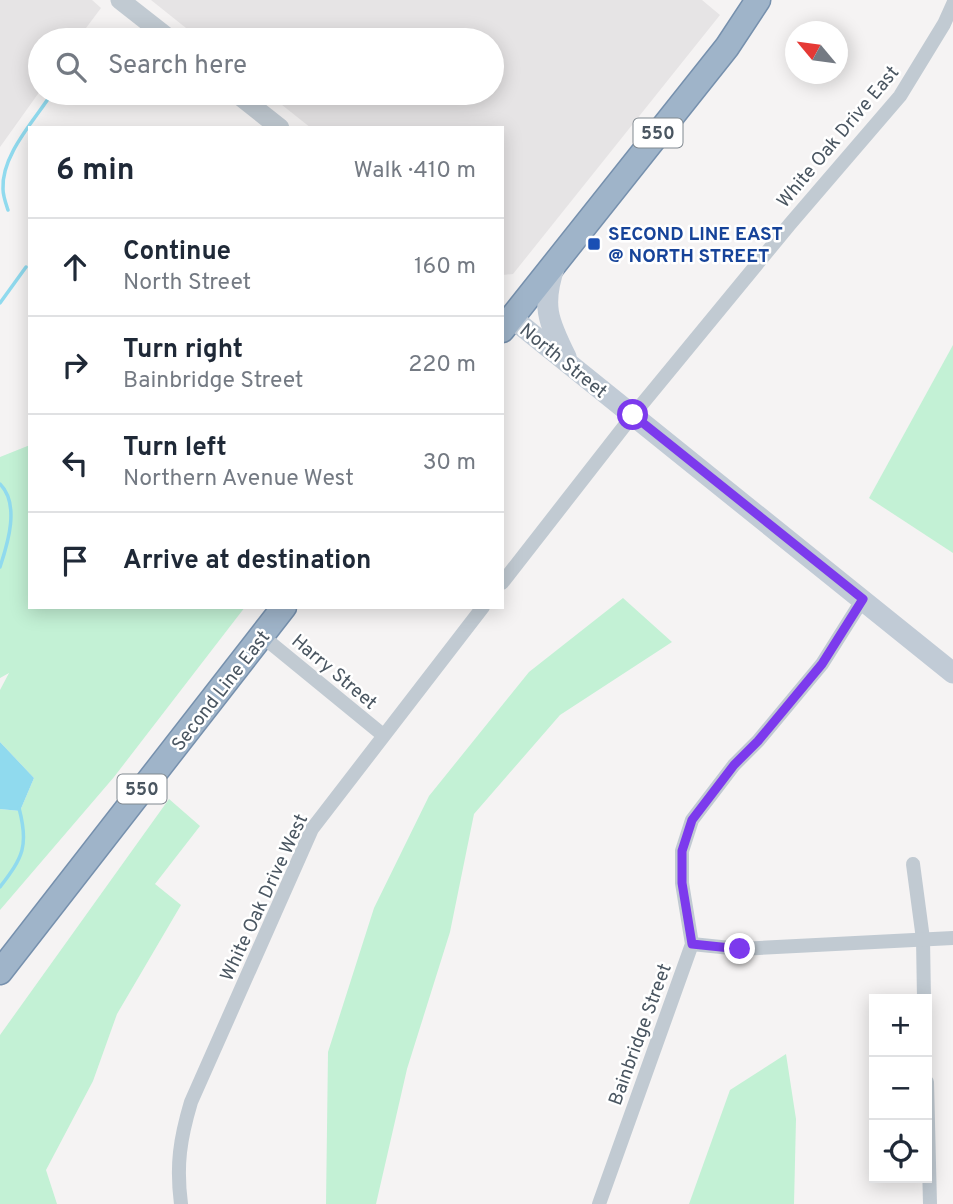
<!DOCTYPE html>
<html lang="en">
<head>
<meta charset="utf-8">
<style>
  body { margin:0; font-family:Overpass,sans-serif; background:#f2f2f3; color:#1f2937 }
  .controls { position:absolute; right:21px; bottom:21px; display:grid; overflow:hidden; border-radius:0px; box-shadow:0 4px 18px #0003 }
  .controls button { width:63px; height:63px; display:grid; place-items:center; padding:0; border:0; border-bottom:2px solid #e0e1e3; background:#fff; color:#1f2937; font:35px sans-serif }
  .compass { position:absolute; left:785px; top:21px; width:63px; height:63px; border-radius:50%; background:#fff; box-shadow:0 4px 18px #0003; rotate:299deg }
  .stop { position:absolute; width:21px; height:21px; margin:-16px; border:5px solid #7c3aed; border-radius:50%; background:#fff }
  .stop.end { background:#7c3aed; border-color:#fff; box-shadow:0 2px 7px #0008 }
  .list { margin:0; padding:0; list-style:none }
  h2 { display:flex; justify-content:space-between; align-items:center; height:91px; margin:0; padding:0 28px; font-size:30px }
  h2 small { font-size:23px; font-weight:400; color:#747a83 }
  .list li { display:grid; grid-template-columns:46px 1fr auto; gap:21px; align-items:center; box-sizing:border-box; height:98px; padding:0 28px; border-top:2px solid #e0e1e3 }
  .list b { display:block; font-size:26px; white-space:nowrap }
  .list p { margin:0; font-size:23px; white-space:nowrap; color:#747a83 }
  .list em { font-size:23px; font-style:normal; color:#747a83 }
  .icon { flex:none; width:38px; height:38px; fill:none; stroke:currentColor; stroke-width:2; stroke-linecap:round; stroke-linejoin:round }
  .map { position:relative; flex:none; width:953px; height:1204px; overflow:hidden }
  .search { position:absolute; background:#fff; box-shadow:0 4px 18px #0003; left:28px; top:28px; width:476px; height:77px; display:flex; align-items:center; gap:18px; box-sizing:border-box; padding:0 24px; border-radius:38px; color:#747a83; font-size:26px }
  .panel { position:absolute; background:#fff; box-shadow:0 4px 18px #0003; left:28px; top:126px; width:476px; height:483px; border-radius:0px }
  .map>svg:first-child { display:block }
  .education { fill:#e6e4e5 }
  .green { fill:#c3f1d5 }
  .water { fill:#90daee }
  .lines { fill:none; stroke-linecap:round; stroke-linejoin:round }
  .stream { stroke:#90daee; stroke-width:3.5 }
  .trunk-casing { stroke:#7690ad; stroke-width:27 }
  .minor { stroke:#c1cad2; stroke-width:14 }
  .tertiary { stroke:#c1cad2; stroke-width:19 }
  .secondary { stroke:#c1cbd6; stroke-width:21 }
  .trunk { stroke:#9fb4c9; stroke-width:24 }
  .route { stroke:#7c3aed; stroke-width:9 }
  .transit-dot { fill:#1a4fb4; stroke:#fff; stroke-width:2.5 }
  .labels { text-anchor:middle; stroke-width:5; stroke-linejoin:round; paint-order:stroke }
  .shield { fill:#fff; stroke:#808990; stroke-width:2 }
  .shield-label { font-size:18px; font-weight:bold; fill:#4a5661 }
  .street-label { font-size:19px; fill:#4a5661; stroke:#fff }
  .transit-label { font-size:19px; font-weight:bold; fill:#164399; stroke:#fff; text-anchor:start }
</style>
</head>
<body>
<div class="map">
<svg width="953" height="1204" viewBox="0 0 953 1204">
  <rect width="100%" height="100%" fill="#f5f3f3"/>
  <!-- education -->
  <g class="education">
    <path d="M0,0H92L101,8L77,40H40V91L0,147Z"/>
    <path d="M151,0H702L720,15L513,274L502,275V128H311L267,93H492V40H201Z"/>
  </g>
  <!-- green -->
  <g class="green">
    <path d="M953,345V553L869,498Z"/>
    <path d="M30,445V607H245L114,777L0,910V809L20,811L34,778L0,742V690L9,673L0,678V457Z"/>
    <path d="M623,598L672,642L560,715L474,814L450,932L407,1069L376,1204H326L328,1052L374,908L429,796L529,672Z"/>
    <path d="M169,799L200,826L155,884L181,905L117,1014L93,1081L46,1170L57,1204H0V1035Z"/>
    <path d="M786,1054L796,1119L794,1204H689L730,1090Z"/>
  </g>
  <!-- water -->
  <path class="water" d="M0,742L34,778L20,811L0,809Z"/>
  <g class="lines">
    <!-- stream -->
    <g class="stream">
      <path d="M94,40L103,30"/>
      <path d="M8,210C6,204 3,196 3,189C1,155 35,120 52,93"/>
      <path d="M0,303L26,267"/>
      <path d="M0,484C20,504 8,543 0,567"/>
      <path d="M0,887C23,857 29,846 19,808"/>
    </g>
    <defs>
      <g id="trunk">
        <path d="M502,330L727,47L758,0"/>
        <path d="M0,972L284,607"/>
      </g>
    </defs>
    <!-- trunk casing -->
    <use href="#trunk" class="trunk-casing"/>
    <!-- minor -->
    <g class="minor">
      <path d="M502,583L633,415L790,224L900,96L944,24L953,4"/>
      <path d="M262,636L383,735"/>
      <path d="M913,864L923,939L924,999"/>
      <path d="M692,944L740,949L953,938"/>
      <path d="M927,1082L930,1204"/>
      <path d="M181,1204C176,1165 180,1139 191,1102L312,829L483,607"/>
      <path d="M599,1204L692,944L682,883V851L692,820L734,765L758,741L822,664L863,599"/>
    </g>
    <!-- tertiary -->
    <g class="tertiary">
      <path d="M120,0L171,40"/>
      <path d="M236,93L280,128"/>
    </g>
    <!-- secondary -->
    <g class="secondary">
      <path d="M555,265C541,305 548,321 566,357"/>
      <path d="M512,318L953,673"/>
    </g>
    <!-- trunk -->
    <use href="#trunk" class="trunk"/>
  </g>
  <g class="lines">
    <!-- route -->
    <path class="route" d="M633,415L863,599L822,664L758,741L734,765L692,820L682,851V883L692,944L740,949"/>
  </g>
  <!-- markers -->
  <rect class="transit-dot" x="587" y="237" width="14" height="14" rx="3.5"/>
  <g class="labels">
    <!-- shield labels -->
    <g class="shield">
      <rect x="633.5" y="118.5" width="49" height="29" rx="5"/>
      <rect x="117.5" y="774.5" width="49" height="29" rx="5"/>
    </g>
    <g class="shield-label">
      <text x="658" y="139">550</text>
      <text x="142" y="795">550</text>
    </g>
    <!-- street labels -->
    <g class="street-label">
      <text transform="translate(837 136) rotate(-50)" y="7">White Oak Drive East</text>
      <text transform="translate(564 360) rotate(39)" y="7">North Street</text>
      <text transform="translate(335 671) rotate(40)" y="7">Harry Street</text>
      <text transform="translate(220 690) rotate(-52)" y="7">Second Line East</text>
      <text transform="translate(263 897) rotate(-65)" y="7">White Oak Drive West</text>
      <text transform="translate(639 1034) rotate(-70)" y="7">Bainbridge Street</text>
    </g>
    <!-- transit labels -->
    <g class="transit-label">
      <text x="608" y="240">SECOND LINE EAST<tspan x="608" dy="22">@ NORTH STREET</tspan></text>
    </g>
  </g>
</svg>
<div class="controls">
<button>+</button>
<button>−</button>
<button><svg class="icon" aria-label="locate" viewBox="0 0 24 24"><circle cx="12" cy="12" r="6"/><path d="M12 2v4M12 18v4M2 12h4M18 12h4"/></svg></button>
</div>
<svg class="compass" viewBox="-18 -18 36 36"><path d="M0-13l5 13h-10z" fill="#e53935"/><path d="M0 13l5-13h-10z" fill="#747a83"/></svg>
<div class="stop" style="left:633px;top:415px"></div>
<div class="stop end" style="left:740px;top:949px"></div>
<div class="search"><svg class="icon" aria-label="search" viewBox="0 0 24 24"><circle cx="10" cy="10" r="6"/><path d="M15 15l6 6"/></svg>Search here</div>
<section class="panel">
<h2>6 min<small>Walk · 410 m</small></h2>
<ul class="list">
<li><svg class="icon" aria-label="ahead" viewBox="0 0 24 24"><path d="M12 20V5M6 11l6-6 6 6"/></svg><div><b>Continue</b><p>North Street</p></div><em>160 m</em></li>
<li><svg class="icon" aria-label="right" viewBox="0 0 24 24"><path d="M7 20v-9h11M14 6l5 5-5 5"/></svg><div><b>Turn right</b><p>Bainbridge Street</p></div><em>220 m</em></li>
<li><svg class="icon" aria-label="left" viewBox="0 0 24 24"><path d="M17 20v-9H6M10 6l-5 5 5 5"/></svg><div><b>Turn left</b><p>Northern Avenue West</p></div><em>30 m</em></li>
<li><svg class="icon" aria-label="arrive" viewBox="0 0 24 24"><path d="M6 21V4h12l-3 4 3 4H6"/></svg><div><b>Arrive at destination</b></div></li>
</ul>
</section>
</div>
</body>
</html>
